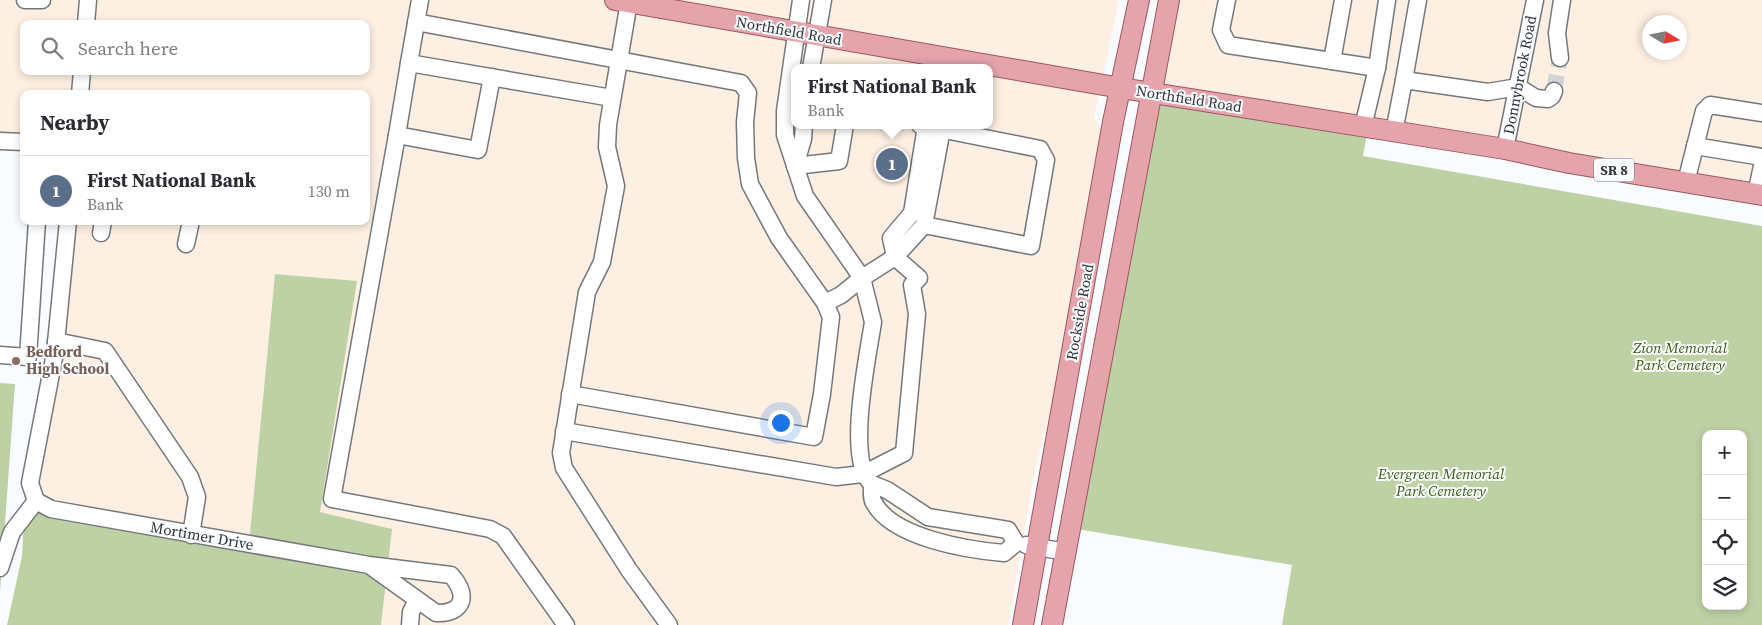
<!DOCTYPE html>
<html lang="en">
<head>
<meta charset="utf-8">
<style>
  body { margin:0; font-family:"Source Serif 4",serif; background:#f2f2f3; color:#2b2b33 }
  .controls { position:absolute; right:15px; bottom:15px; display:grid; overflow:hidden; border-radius:10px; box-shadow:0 2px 8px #0003 }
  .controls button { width:45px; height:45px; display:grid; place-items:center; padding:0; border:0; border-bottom:1px solid #e1e1e2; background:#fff; color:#2b2b33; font:25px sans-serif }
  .compass { position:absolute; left:1642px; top:15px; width:45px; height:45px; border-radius:50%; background:#fff; box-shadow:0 2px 8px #0003; rotate:100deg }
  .you { position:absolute; left:780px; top:422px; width:18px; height:18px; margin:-12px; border:4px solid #fff; border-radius:50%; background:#1a73e8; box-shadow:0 0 0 8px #1a73e833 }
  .badge { display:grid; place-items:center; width:32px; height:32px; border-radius:50%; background:#2b7441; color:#fff; font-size:16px; font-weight:700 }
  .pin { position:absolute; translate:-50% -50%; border:2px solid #fff; box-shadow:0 1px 5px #0006 }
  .popup { position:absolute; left:791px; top:64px; width:202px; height:65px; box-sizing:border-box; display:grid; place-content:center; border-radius:10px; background:#fff; filter:drop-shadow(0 1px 4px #0005); font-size:16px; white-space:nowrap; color:#7c7c81 }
  .popup b { font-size:19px; color:#2b2b33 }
  .popup::after { content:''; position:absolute; left:50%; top:100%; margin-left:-10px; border:10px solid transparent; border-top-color:#fff }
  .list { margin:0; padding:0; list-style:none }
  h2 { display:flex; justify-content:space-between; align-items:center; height:65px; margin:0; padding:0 20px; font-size:21px }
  h2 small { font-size:16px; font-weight:400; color:#7c7c81 }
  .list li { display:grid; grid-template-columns:32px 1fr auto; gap:15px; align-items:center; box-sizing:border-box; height:70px; padding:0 20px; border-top:1px solid #e1e1e2 }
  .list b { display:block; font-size:19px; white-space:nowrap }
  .list p { margin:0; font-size:16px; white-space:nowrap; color:#7c7c81 }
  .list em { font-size:16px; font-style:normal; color:#7c7c81 }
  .icon { flex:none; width:28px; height:28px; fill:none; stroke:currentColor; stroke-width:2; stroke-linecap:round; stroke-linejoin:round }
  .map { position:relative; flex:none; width:1762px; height:625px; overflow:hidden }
  .search { position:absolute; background:#fff; box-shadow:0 2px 8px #0003; left:20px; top:20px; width:350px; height:55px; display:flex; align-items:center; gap:12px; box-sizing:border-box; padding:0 18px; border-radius:10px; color:#7c7c81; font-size:19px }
  .panel { position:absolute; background:#fff; box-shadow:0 2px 8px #0003; left:20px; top:90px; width:350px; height:135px; border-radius:10px }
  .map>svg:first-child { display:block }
  .commercial { fill:#fdefe1; fill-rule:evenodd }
  .green { fill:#bdd1a5; fill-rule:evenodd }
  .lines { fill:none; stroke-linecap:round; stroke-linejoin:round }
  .minor-tunnel { stroke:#d1d4d6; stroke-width:16; stroke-dasharray:16 8; stroke-linecap:butt }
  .minor-casing { stroke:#74787c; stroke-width:19 }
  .major-casing { stroke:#9b565f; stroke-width:22 }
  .minor { stroke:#fff; stroke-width:16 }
  .major { stroke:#e5a4ac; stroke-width:20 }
  .education-dot { fill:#8d6e63; stroke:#f9fcfe; stroke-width:2 }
  .labels { text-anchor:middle; stroke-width:4; stroke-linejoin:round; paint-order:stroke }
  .shield { fill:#f9fcfe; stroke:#6e7072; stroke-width:1 }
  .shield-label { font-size:14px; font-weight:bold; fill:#323436 }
  .street-label { font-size:15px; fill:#323436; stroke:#f9fcfe }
  .park-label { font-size:15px; font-style:italic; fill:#405a12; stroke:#f9fcfe }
  .education-label { font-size:15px; font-weight:bold; fill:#785e54; stroke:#f9fcfe; text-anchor:start }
</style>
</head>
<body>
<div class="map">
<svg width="1762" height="625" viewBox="0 0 1762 625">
  <rect width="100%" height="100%" fill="#f9fcfe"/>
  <!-- commercial -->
  <g class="commercial">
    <path d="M0,0H1119L1094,117L1101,129L1097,165L1053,399L1035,470L1008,625H381L392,529L320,512L356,281L275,274L249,544L36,501L68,221H366V94H24V135L0,132ZM24,24H366V71H24ZM794,68H990V125H794Z"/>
    <path d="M1169,0H1762V195L1151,93ZM1650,22H1680V52H1650Z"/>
  </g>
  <!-- green -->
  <g class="green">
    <path d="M1151,93L1368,128L1363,156L1762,226V625H1282L1292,565L1071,528ZM1706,434H1743V606H1706Z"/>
    <path d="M275,274L357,281L320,512L392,529L381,625H7L22,556L25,501H36L249,544Z"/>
    <path d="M0,383L15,384L0,593Z"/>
  </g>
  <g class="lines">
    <!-- minor-tunnel -->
    <path class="minor-tunnel" d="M1554,91L1560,58"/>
    <defs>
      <g id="minor">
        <path d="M25,0H42"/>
        <path d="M420,0L409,63L612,98"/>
        <path d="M801,0L785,111V135L805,196L862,278L873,322C868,356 845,461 872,484"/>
        <path d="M1227,0L1221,30L1228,45L1377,68"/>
        <path d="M629,2L608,125L607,147L616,186L602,262L587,292L561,453L564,468L629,570L669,625"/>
        <path d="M416,22L741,83L748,93L745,122L746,158L750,184L779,238L825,303L831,317L822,394L814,437L570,394"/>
        <path d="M86,24L88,0"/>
        <path d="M1560,58L1557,33L1562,0"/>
        <path d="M1332,61L1343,0"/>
        <path d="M409,63L397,135L478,150L492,77"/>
        <path d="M811,68L823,0"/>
        <path d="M1404,80L1418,0"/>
        <path d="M80,94L82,71"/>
        <path d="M920,125L1040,149L1046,160L1031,246L924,225"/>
        <path d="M926,126L912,213L891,238L895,257L924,225L942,129"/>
        <path d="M1363,127L1377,68L1387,0"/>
        <path d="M1394,132L1404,80L1488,92L1518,87L1536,98L1548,99L1552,96L1554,91"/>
        <path d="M397,135L332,499L490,529L503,536L566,625"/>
        <path d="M0,141L24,142"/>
        <path d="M1695,146L1762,157"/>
        <path d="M1505,149L1535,0"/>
        <path d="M795,166L839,161L845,125"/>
        <path d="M795,166L803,139L804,125"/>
        <path d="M1686,182L1704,111L1710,105L1762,113"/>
        <path d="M1756,194L1762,166"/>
        <path d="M101,233L103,221"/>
        <path d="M186,244L191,221"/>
        <path d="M56,341L105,351L190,477L197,497L191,535"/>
        <path d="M0,355L28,357L37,221"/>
        <path d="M564,431L836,477L863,474L904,453L917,314L912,285L919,278L895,257L862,278L841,295L825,303"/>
        <path d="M872,484L887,490L928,517L1008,530L1016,543L1004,553C968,550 893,538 874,503C871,499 872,490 872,484Z"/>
        <path d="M36,501L51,509L369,565L451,575C469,595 464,614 436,613L369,565"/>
        <path d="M36,501L30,483L55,353L68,221"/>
        <path d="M1026,545L1066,552"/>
        <path d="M0,568L12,532L36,501"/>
        <path d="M410,625L411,612L417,600"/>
      </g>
      <g id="major">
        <path d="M615,0L1121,88L1505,149L1569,163L1762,195"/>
        <path d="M1023,625L1113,122L1139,0"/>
        <path d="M1052,625L1169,0"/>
      </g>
    </defs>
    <!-- minor casing -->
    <use href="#minor" class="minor-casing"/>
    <!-- major casing -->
    <use href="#major" class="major-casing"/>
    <!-- minor -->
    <use href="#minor" class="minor"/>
    <!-- major -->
    <use href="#major" class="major"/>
  </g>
  <!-- markers -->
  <circle class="education-dot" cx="16" cy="361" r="5"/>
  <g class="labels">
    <!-- shield labels -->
    <rect class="shield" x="1594" y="158.5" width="40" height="23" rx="4"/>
    <g class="shield-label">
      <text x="1614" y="175">SR 8</text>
    </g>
    <!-- street labels -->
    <g class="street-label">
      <text transform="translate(789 31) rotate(10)" y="5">Northfield Road</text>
      <text transform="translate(1520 75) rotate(-79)" y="5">Donnybrook Road</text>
      <text transform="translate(1189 99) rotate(9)" y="5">Northfield Road</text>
      <text transform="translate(1080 312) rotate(-80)" y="5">Rockside Road</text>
      <text transform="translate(202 536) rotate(10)" y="5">Mortimer Drive</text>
    </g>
    <!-- park labels -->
    <g class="park-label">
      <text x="1680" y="353">Zion Memorial<tspan x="1680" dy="17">Park Cemetery</tspan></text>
      <text x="1441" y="479">Evergreen Memorial<tspan x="1441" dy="17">Park Cemetery</tspan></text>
    </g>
    <!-- education labels -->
    <g class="education-label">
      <text x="26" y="357">Bedford<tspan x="26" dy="17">High School</tspan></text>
    </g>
  </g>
</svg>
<div class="controls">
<button>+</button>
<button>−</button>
<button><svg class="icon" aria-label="locate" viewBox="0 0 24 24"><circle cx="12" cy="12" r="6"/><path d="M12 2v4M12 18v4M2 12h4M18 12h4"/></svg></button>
<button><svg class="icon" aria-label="layers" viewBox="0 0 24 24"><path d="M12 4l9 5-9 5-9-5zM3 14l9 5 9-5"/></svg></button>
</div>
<svg class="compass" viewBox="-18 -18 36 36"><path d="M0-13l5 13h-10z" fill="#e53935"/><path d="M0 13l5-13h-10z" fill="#7c7c81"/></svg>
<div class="you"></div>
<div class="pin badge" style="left:892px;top:164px;background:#5c6f8a">1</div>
<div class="popup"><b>First National Bank</b>Bank</div>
<div class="search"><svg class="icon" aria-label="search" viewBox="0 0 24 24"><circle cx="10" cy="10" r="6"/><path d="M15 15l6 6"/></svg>Search here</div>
<section class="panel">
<h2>Nearby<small></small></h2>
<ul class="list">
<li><span class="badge" style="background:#5c6f8a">1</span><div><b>First National Bank</b><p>Bank</p></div><em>130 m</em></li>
</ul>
</section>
</div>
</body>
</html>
